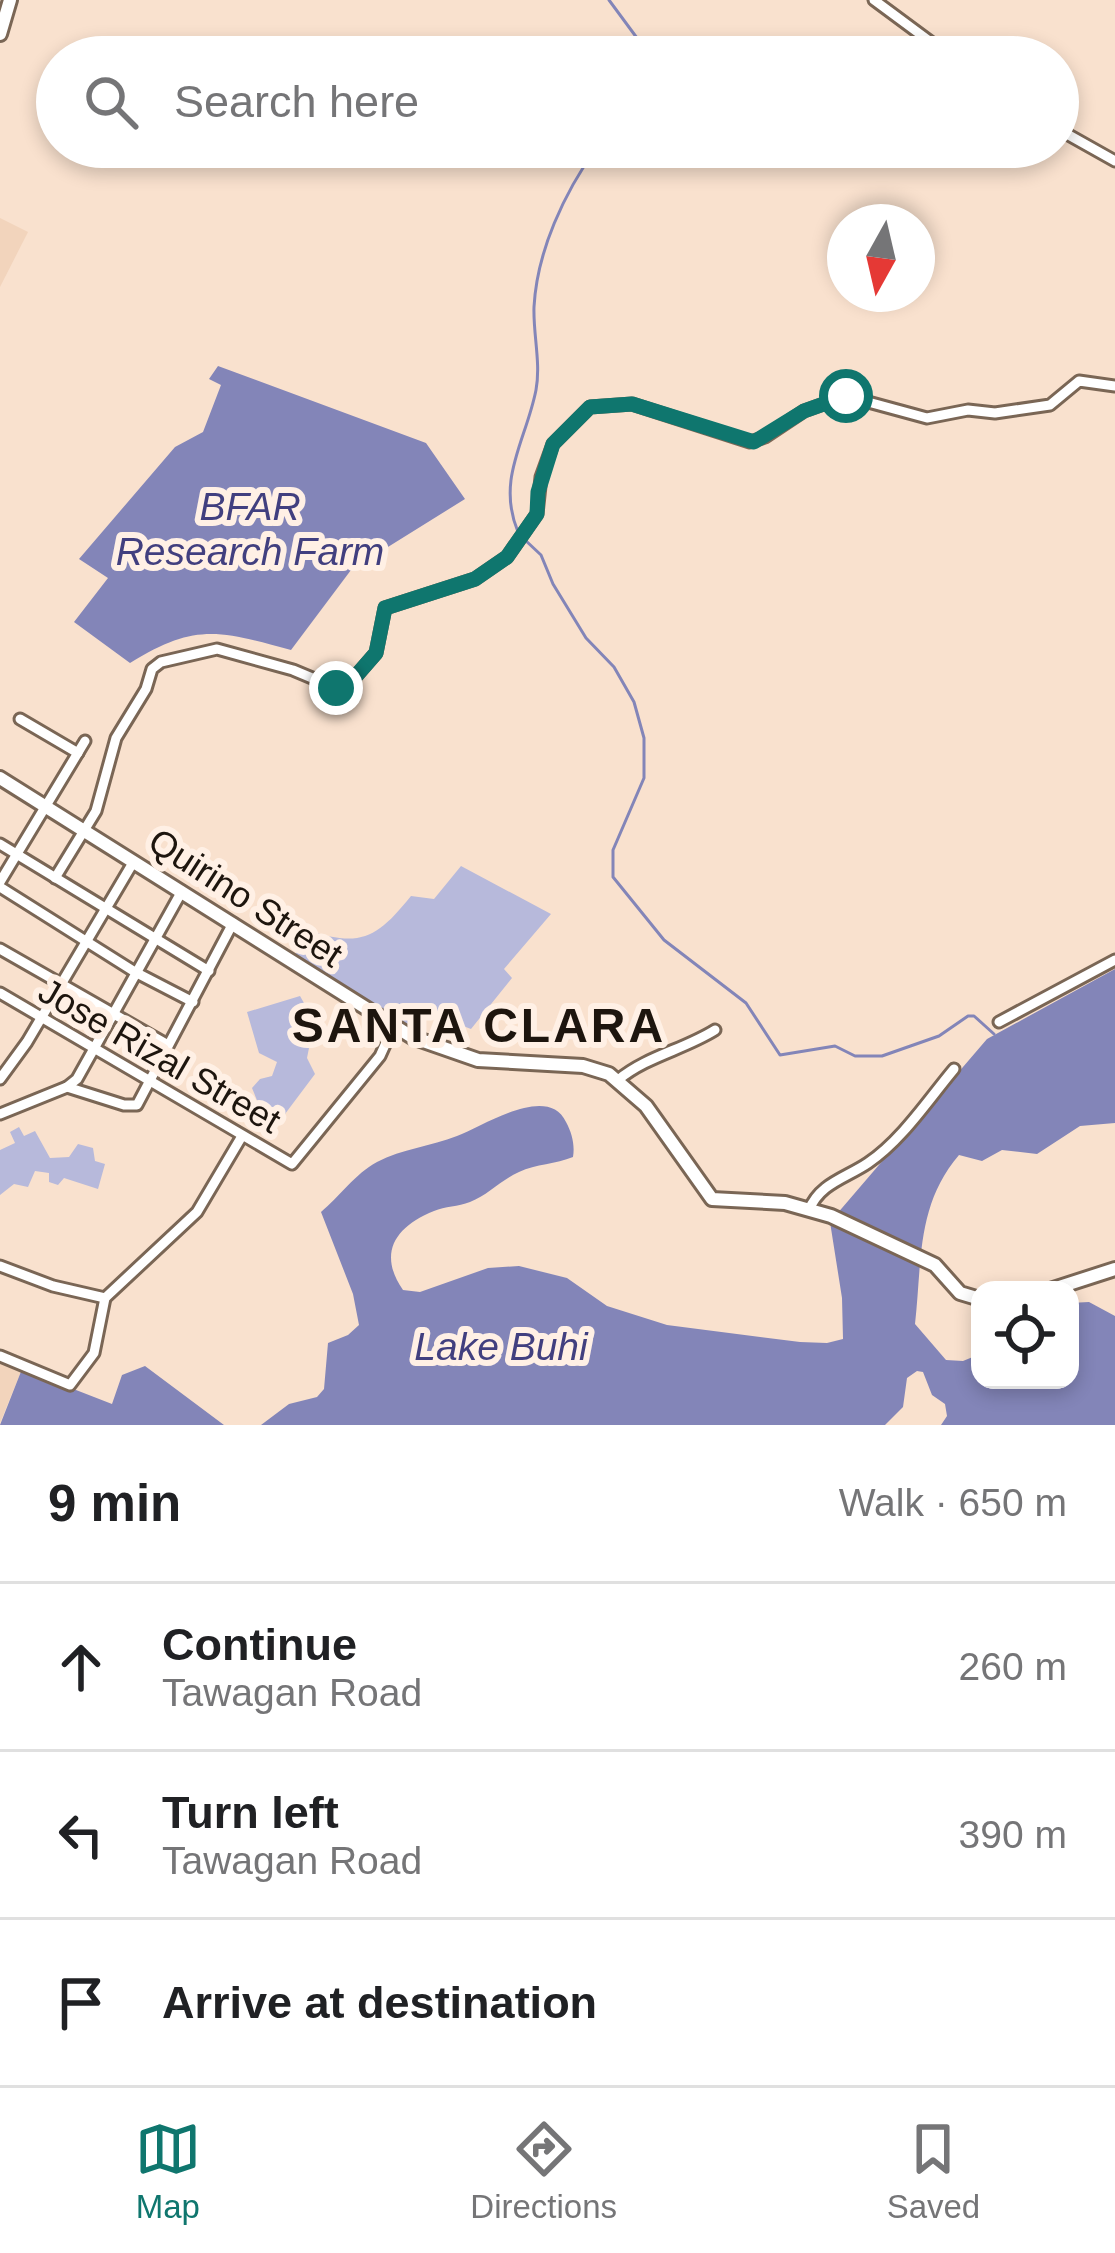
<!DOCTYPE html>
<html lang="en">
<head>
<meta charset="utf-8">
<style>
  body { margin:0; font-family:Helvetica,sans-serif; background:#f6f6f6; color:#202124 }
  .controls { position:absolute; right:36px; bottom:36px; display:grid; overflow:hidden; border-radius:24px; box-shadow:0 6px 18px #0003 }
  .controls button { width:108px; height:108px; display:grid; place-items:center; padding:0; border:0; border-bottom:3px solid #e0e0e0; background:#fff; color:#202124; font:60px sans-serif }
  .compass { position:absolute; left:827px; top:204px; width:108px; height:108px; border-radius:50%; background:#fff; box-shadow:0 6px 18px #0003; rotate:188deg }
  .stop { position:absolute; width:36px; height:36px; margin:-27px; border:9px solid #0f766e; border-radius:50%; background:#fff }
  .stop.end { background:#0f766e; border-color:#fff; box-shadow:0 3px 12px #0008 }
  .list { margin:0; padding:0; list-style:none }
  h2 { display:flex; justify-content:space-between; align-items:center; height:156px; margin:0; padding:0 48px; font-size:51px }
  h2 small { font-size:39px; font-weight:400; color:#757577 }
  .list li { display:grid; grid-template-columns:78px 1fr auto; gap:36px; align-items:center; box-sizing:border-box; height:168px; padding:0 48px; border-top:3px solid #e0e0e0 }
  .list b { display:block; font-size:45px; white-space:nowrap }
  .list p { margin:0; font-size:39px; white-space:nowrap; color:#757577 }
  .list em { font-size:39px; font-style:normal; color:#757577 }
  .icon { flex:none; width:66px; height:66px; fill:none; stroke:currentColor; stroke-width:2; stroke-linecap:round; stroke-linejoin:round }
  .map { position:relative; flex:none; width:1115px; height:1425px; overflow:hidden }
  .search { position:absolute; background:#fff; box-shadow:0 6px 18px #0003; left:36px; right:36px; top:36px; height:132px; display:flex; align-items:center; gap:30px; box-sizing:border-box; padding:0 42px; border-radius:66px; color:#757577; font-size:45px }
  .sheet { height:660px; background:#fff }
  nav { display:flex; justify-content:space-around; align-items:center; box-sizing:border-box; height:168px; border-top:3px solid #e0e0e0; background:#fff; font-size:33px; color:#757577 }
  nav a { display:grid; justify-items:center; gap:6px }
  nav .on { color:#0f766e }
  .map>svg:first-child { display:block }
  .built { fill:#f2d4bc }
  .green { fill:#b7b9db }
  .water { fill:#8385b8 }
  .lines { fill:none; stroke-linecap:round; stroke-linejoin:round }
  .stream { stroke:#8385b8; stroke-width:3 }
  .minor-casing { stroke:#7a6655; stroke-width:15 }
  .major-casing { stroke:#7a6655; stroke-width:18 }
  .minor { stroke:#fff; stroke-width:9 }
  .major { stroke:#fff; stroke-width:12 }
  .route { stroke:#0f766e; stroke-width:15 }
  .labels { text-anchor:middle; stroke-width:12; stroke-linejoin:round; paint-order:stroke }
  .street-label { font-size:36px; fill:#1d150e; stroke:#fff0e5 }
  .water-label { font-size:39px; font-style:italic; fill:#413f7f; stroke:#fff0e5 }
  .district-label { font-size:48px; font-weight:bold; letter-spacing:3px; fill:#1d150e; stroke:#fff0e5 }
</style>
</head>
<body>
<div class="map">
<svg width="1115" height="1425" viewBox="0 0 1115 1425">
  <rect width="100%" height="100%" fill="#f9e1ce"/>
  <!-- built -->
  <g class="built">
    <path d="M0,218L28,232L0,287Z"/>
    <path d="M0,1359L22,1369L0,1423Z"/>
  </g>
  <!-- green -->
  <g class="green">
    <path d="M461,866L551,914L504,969L512,978L471,1029L426,1012L416,1032L293,960L307,930C361,948 377,938 411,896L434,899Z"/>
    <path d="M300,996L304,1003L294,1025L311,1038L307,1058L315,1074L285,1114L265,1120L252,1088L260,1079L272,1076L277,1062L259,1053L247,1012Z"/>
    <path d="M19,1127L24,1136L35,1131L50,1158L69,1157L78,1144L93,1148L95,1161L105,1164L98,1189L64,1178L58,1185L49,1182V1173L35,1171L28,1187L14,1184L0,1195V1150L15,1143L10,1132Z"/>
  </g>
  <!-- water -->
  <g class="water">
    <path d="M218,366L426,443L465,499L351,570L291,650C220,631 196,622 130,663L74,622L108,578L79,559L175,447L203,432L221,385L209,379Z"/>
    <path d="M1115,969V1123L1080,1126L1037,1154L1002,1150L982,1161L959,1155C916,1205 922,1263 915,1324L946,1360L963,1361L980,1354V1380H1070V1303L1089,1302L1115,1316V1425H941L947,1416L945,1404L932,1395L923,1372L917,1371L907,1378L903,1407L885,1425H261L289,1404L317,1397L324,1389L328,1343L348,1335L359,1325L353,1294L321,1212C339,1197 356,1173 377,1162C402,1149 431,1146 457,1136C483,1126 548,1083 566,1122C572,1133 575,1145 573,1157C556,1164 536,1164 519,1172C501,1180 488,1195 470,1202C458,1207 445,1206 434,1211C394,1227 378,1254 403,1290L420,1292L488,1268L519,1266L567,1278L607,1306L667,1325L800,1342L827,1343L843,1339L842,1298L830,1222L987,1039Z"/>
    <path d="M145,1366L224,1425H0L22,1369L112,1404L122,1375Z"/>
  </g>
  <g class="lines">
    <!-- stream -->
    <g class="stream">
      <path d="M609,0L651,57"/>
      <path d="M518,532C496,479 526,441 536,390C541,363 533,334 534,307C537,251 564,193 597,147"/>
      <path d="M524,539L541,555L553,584L586,638L614,667L634,702L644,738V778L613,850V877L664,940L746,1003L780,1055L835,1046L855,1056H882L939,1036L968,1016H974L994,1034"/>
    </g>
    <defs>
      <g id="minor">
        <path d="M874,0L951,57"/>
        <path d="M1058,129L1115,161"/>
        <path d="M20,719L78,753"/>
        <path d="M0,844L209,971"/>
        <path d="M55,878L96,811L116,738L146,689L152,669L161,662L217,649L293,670L336,688L349,684L376,653L385,608L475,579L507,557L537,514L541,477L553,444L590,407L632,404L750,442L765,437L804,411L846,396L927,418L968,410L995,413L1050,405L1079,381L1115,386"/>
        <path d="M0,882L85,741"/>
        <path d="M0,887L135,972L193,1002"/>
        <path d="M0,949L168,1045"/>
        <path d="M0,993L292,1164L380,1056L394,1025"/>
        <path d="M999,1022L1115,960"/>
        <path d="M0,1079L27,1042L134,861"/>
        <path d="M618,1080C647,1056 683,1050 715,1030"/>
        <path d="M67,1087L124,1105H137L233,923"/>
        <path d="M0,1114L67,1087L77,1079L182,891"/>
        <path d="M809,1210C820,1183 846,1178 868,1163C902,1140 928,1100 954,1069"/>
        <path d="M0,1266L53,1286L105,1298L197,1212L242,1136"/>
        <path d="M0,1356L70,1385L94,1353L105,1298"/>
      </g>
      <g id="major">
        <path d="M0,34L10,0"/>
        <path d="M0,778L412,1037L478,1060L583,1066L609,1074L646,1106L712,1199L785,1203L831,1216L935,1265L960,1293L980,1299"/>
        <path d="M1050,1290L1115,1269"/>
      </g>
    </defs>
    <!-- minor casing -->
    <use href="#minor" class="minor-casing"/>
    <!-- major casing -->
    <use href="#major" class="major-casing"/>
    <!-- minor -->
    <use href="#minor" class="minor"/>
    <!-- major -->
    <use href="#major" class="major"/>
  </g>
  <g class="lines">
    <!-- route -->
    <path class="route" d="M336,688L349,684L376,653L385,608L475,579L507,557L537,514L538,492L553,444L590,407L632,404L754,442L804,411L846,396"/>
  </g>
  <g class="labels">
    <!-- street labels -->
    <g class="street-label">
      <text transform="translate(246 897) rotate(33)" y="13">Quirino Street</text>
      <text transform="translate(160 1055) rotate(30)" y="13">Jose Rizal Street</text>
    </g>
    <!-- water labels -->
    <g class="water-label">
      <text x="250" y="520">BFAR<tspan x="250" dy="45">Research Farm</tspan></text>
      <text x="501" y="1360">Lake Buhi</text>
    </g>
    <!-- district labels -->
    <g class="district-label">
      <text x="479" y="1042">SANTA CLARA</text>
    </g>
  </g>
</svg>
<div class="controls">
<button><svg class="icon" aria-label="locate" viewBox="0 0 24 24"><circle cx="12" cy="12" r="6"/><path d="M12 2v4M12 18v4M2 12h4M18 12h4"/></svg></button>
</div>
<svg class="compass" viewBox="-18 -18 36 36"><path d="M0-13l5 13h-10z" fill="#e53935"/><path d="M0 13l5-13h-10z" fill="#757577"/></svg>
<div class="stop" style="left:846px;top:396px"></div>
<div class="stop end" style="left:336px;top:688px"></div>
<div class="search"><svg class="icon" aria-label="search" viewBox="0 0 24 24"><circle cx="10" cy="10" r="6"/><path d="M15 15l6 6"/></svg>Search here</div>
</div>
<section class="sheet">
<h2>9 min<small>Walk · 650 m</small></h2>
<ul class="list">
<li><svg class="icon" aria-label="ahead" viewBox="0 0 24 24"><path d="M12 20V5M6 11l6-6 6 6"/></svg><div><b>Continue</b><p>Tawagan Road</p></div><em>260 m</em></li>
<li><svg class="icon" aria-label="left" viewBox="0 0 24 24"><path d="M17 20v-9H6M10 6l-5 5 5 5"/></svg><div><b>Turn left</b><p>Tawagan Road</p></div><em>390 m</em></li>
<li><svg class="icon" aria-label="arrive" viewBox="0 0 24 24"><path d="M6 21V4h12l-3 4 3 4H6"/></svg><div><b>Arrive at destination</b></div></li>
</ul>
</section>
<nav>
<a class="on"><svg class="icon" aria-label="map" viewBox="0 0 24 24"><path d="M3 6l6-2 6 2 6-2v14l-6 2-6-2-6 2zM9 4v14M15 6v14"/></svg>Map</a>
<a><svg class="icon" aria-label="directions" viewBox="0 0 24 24"><path d="M12 3l9 9-9 9-9-9zM9 14v-3h6M13 9l2 2-2 2"/></svg>Directions</a>
<a><svg class="icon" aria-label="saved" viewBox="0 0 24 24"><path d="M7 4h10v16l-5-4-5 4z"/></svg>Saved</a>
</nav>
</body>
</html>
